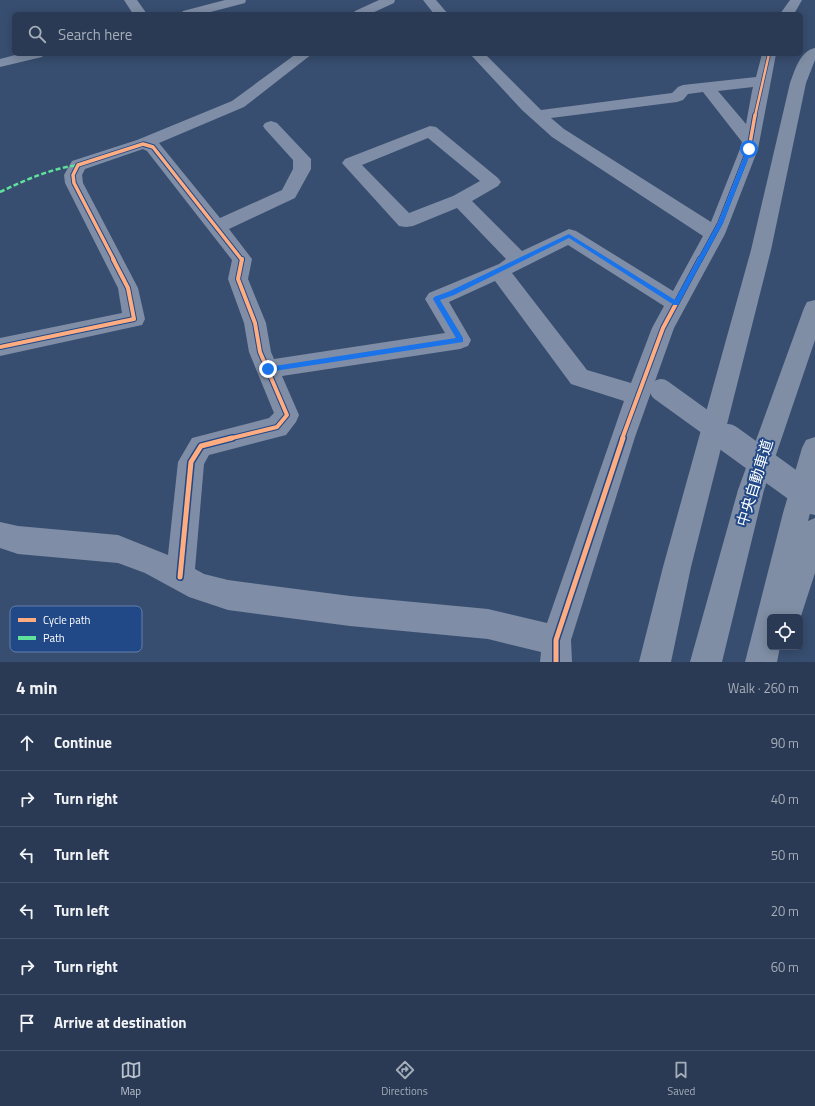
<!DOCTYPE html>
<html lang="en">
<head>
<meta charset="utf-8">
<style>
  body { margin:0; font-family:"Titillium Web","Noto Sans JP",sans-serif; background:#32415a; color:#f1f3f6 }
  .controls { position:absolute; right:12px; bottom:12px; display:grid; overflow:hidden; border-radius:6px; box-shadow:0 2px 10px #0003 }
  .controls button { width:36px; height:36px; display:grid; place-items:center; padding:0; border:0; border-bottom:1px solid #46546b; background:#2a3a54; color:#f1f3f6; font:20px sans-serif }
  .stop { position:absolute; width:12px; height:12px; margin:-9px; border:3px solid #1a73e8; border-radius:50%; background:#fff }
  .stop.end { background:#1a73e8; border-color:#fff; box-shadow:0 1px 4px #0008 }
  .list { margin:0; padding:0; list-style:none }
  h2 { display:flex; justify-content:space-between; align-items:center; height:52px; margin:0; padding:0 16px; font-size:17px }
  h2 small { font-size:13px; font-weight:400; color:#a5adb8 }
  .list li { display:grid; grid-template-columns:26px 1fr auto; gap:12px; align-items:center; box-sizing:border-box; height:56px; padding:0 16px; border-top:1px solid #46546b }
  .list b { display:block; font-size:15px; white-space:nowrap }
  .list em { font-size:13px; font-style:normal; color:#a5adb8 }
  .icon { flex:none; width:22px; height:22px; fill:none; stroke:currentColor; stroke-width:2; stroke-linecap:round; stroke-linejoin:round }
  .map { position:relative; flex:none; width:815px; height:662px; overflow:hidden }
  .search { position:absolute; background:#2a3a54; box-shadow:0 2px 10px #0003; left:12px; right:12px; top:12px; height:44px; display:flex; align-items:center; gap:10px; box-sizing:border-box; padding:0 14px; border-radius:6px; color:#a5adb8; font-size:15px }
  .sheet { height:388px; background:#2a3a54 }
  nav { display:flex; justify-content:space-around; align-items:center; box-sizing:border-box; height:56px; border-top:1px solid #46546b; background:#2a3a54; font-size:11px; color:#a5adb8 }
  nav a { display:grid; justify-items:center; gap:2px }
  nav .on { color:#b9c1cd }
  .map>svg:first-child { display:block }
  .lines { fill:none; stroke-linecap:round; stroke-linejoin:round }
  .minor { fill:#7f8ea6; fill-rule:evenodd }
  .highway { fill:#7f8ea4; fill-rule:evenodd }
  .minor-bridge-far1 { stroke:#7f8ea6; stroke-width:22 }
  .minor-bridge { stroke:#7f8ea6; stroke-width:28 }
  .quiet { stroke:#60e19b; stroke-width:2.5; stroke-dasharray:5 2.5; stroke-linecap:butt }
  .cycleway-far3-casing { stroke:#214887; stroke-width:4 }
  .cycleway-far2-casing { stroke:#214887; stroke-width:5.5 }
  .cycleway-far1-casing { stroke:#214887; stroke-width:6 }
  .cycleway-casing { stroke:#214887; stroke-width:8 }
  .cycleway-far3 { stroke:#ffac80; stroke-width:2.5 }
  .cycleway-far2 { stroke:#ffac80; stroke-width:3.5 }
  .cycleway-far1 { stroke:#ffac80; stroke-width:4 }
  .cycleway { stroke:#ffac80; stroke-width:5 }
  .route { fill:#1a73e8 }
  .labels { text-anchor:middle; stroke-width:4; stroke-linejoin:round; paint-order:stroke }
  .street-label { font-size:15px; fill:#fff; stroke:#214887 }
  .key { fill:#214887; stroke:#647fab; stroke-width:1 }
  .key-label { font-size:11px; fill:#fff }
</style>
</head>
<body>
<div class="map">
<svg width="815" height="662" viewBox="0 0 815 662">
  <rect width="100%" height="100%" fill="#384e70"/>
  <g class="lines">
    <!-- minor -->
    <g class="minor">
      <path d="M124,0H137L147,14H133Z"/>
      <path d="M225,0H246L245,3L203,14H181L183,11Z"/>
      <path d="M379,0H395L394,3L370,14H353L355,11Z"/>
      <path d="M423,0H436L448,14H434Z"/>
      <path d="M790,0H802L794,14H780Z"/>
      <path d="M19,54H44L42,57L0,67V59Z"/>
      <path d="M296,54H312L244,107L159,143L220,218L282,190L293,169V160L265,129L263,126L265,123L271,121L277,123L311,159V169L295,198L229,229L252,259L248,279L266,323L271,352L274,359L445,333L425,299L429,293L499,264L506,259L457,208L413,226L406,227L399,226L342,163L345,159L430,126L436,127L498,178L501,182L498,186L472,201L522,251L569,229L576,231L673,291L703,236L552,137L522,110L470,54H485L541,110L672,93L678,87L683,85L756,77L762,54H776L758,149L725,234L674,328L635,437L571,640L572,662H540L541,652L488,639L350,626L228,610L189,597L145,573L118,563L18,554L0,548V522L18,526L118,535L168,555L178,462L192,438L269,418L274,413L249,352L244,323L228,279L232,260L147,151L143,149L85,169L82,175L83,183L138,288L145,319L142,325L0,356V338L122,313L118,288L65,183L64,175L72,161L137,140L232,101ZM753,87L752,91L746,124L718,91ZM703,92L742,142L740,149L711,222L564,129L551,118L677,102L683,100L688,94ZM428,138L480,181L453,196L409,213L362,165ZM568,245L664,306L652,328L631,383L587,370L512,273ZM495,281L571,384L624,401L547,623L488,609L350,596L228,580L204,574L195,569L204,464L209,455L286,435L296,422L299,415L282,376L460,349L468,346L471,340L449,302Z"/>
    </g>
    <!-- highway -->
    <g class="highway">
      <path d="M815,48V60L806,83L771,250L691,567L671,662H639L663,567L751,250L790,83C795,70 800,51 815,48Z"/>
      <path d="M815,300V340L764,490L722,662H690L738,490L804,308L807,302Z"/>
      <path d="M815,437V493L808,521L815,518V573L800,619V617H770V647H780L777,662H745L783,513L802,448L806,440Z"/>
    </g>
    <!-- minor-bridge-far1 -->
    <path class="minor-bridge-far1" d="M661,390L729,439"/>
    <!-- minor-bridge -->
    <path class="minor-bridge" d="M728,438L815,501"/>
    <!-- quiet -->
    <path class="quiet" d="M0,192C25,180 50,169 78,165"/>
    <defs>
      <path id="cycleway-far3" d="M755,116L769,54"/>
      <g id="cycleway-far2">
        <path d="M114,260L74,183L73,175L78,165L143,144L153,147L242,260"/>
        <path d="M700,260L720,223L749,149L755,115"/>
      </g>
      <g id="cycleway-far1">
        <path d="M0,347L134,319L128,288L113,259"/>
        <path d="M228,439L277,427L287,415L260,352L255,323L238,279L242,259"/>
        <path d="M622,439L663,328L700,259"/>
      </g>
      <g id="cycleway">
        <path d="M180,577L191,462L201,446L232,438"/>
        <path d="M556,662V640L623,438"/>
      </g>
    </defs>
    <!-- cycleway-far3 casing -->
    <use href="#cycleway-far3" class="cycleway-far3-casing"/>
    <!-- cycleway-far2 casing -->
    <use href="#cycleway-far2" class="cycleway-far2-casing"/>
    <!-- cycleway-far1 casing -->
    <use href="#cycleway-far1" class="cycleway-far1-casing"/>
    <!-- cycleway casing -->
    <use href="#cycleway" class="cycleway-casing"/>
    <!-- cycleway-far3 -->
    <use href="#cycleway-far3" class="cycleway-far3"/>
    <!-- cycleway-far2 -->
    <use href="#cycleway-far2" class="cycleway-far2"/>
    <!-- cycleway-far1 -->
    <use href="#cycleway-far1" class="cycleway-far1"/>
    <!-- cycleway -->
    <use href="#cycleway" class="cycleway"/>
  </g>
  <!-- route -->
  <path class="route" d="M749,147L752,149L723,223L678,305H674L569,238L454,295L440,300L463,338V342L268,372L264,369L268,367L456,338L433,299L434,297L450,291L569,234L675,300L718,223L747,149Z"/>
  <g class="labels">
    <!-- street labels -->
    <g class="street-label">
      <text transform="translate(755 483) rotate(-73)" y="5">中央自動車道</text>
    </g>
  </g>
  <!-- legend -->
  <rect x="10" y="606" width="132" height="46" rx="6" class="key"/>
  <rect x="18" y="618" width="18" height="4" fill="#ffac80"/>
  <rect x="18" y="636" width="18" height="4" fill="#60e19b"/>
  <g class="key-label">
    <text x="43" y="624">Cycle path</text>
    <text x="43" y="642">Path</text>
  </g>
</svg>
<div class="controls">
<button><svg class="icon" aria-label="locate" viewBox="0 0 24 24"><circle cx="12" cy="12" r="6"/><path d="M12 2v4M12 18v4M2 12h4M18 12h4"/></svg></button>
</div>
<div class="stop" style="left:749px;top:149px"></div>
<div class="stop end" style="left:268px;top:369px"></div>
<div class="search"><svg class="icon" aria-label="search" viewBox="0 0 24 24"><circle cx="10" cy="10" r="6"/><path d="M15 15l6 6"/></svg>Search here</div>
</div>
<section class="sheet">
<h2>4 min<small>Walk · 260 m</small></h2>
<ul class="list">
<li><svg class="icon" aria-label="ahead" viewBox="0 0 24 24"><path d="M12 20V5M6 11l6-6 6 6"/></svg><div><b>Continue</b></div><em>90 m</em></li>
<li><svg class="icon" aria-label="right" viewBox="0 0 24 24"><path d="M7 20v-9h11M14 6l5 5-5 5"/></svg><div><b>Turn right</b></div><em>40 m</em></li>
<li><svg class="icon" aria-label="left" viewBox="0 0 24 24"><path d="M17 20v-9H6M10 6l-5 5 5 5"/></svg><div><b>Turn left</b></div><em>50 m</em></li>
<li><svg class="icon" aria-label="left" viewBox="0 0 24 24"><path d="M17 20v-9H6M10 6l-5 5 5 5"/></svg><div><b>Turn left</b></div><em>20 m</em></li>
<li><svg class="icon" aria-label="right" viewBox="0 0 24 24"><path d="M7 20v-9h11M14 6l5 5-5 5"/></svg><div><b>Turn right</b></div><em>60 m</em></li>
<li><svg class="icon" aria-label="arrive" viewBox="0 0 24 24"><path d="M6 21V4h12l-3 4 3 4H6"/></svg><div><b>Arrive at destination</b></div></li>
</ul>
</section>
<nav>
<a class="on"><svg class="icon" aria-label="map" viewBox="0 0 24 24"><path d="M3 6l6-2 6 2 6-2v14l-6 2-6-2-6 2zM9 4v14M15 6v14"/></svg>Map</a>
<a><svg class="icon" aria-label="directions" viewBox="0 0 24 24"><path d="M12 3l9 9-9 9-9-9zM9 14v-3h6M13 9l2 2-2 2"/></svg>Directions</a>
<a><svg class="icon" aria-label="saved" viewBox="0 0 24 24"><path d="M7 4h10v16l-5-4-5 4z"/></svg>Saved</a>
</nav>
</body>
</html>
